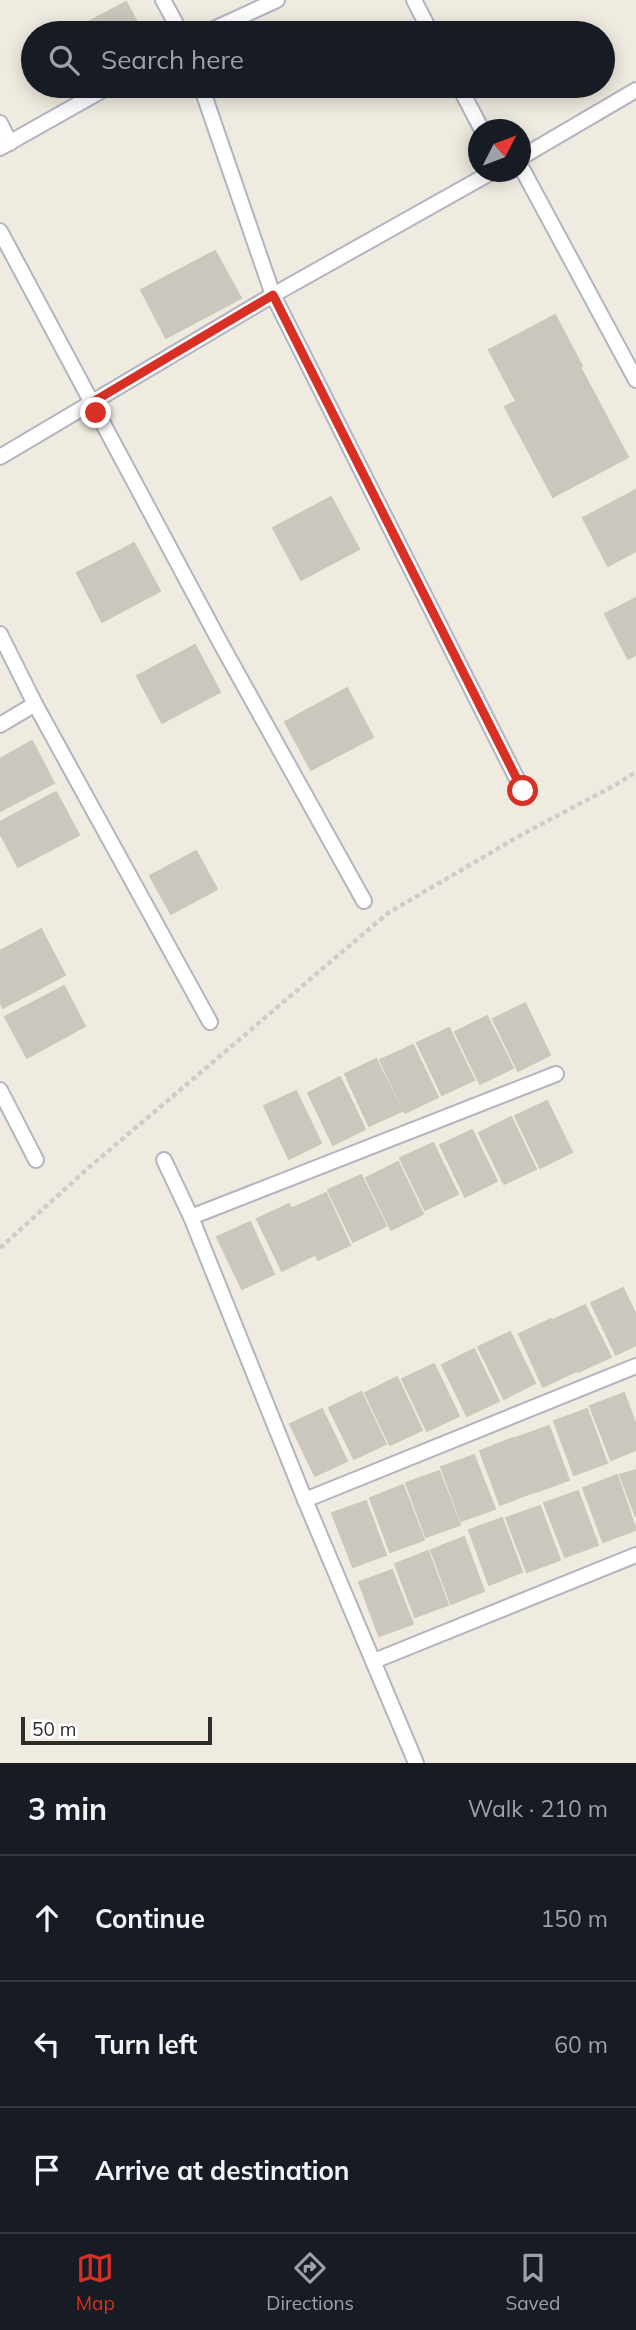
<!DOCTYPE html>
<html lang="en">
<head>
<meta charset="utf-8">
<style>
  body { margin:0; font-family:Mulish,sans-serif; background:#242831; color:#f1f3f6 }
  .compass { position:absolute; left:468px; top:119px; width:63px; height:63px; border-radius:50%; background:#171b24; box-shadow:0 4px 18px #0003; rotate:48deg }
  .scale { position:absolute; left:21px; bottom:18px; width:191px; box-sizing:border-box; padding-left:7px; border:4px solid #2d2d2d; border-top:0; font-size:19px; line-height:24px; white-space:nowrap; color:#2d2d2d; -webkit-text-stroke:5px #fff; paint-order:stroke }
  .stop { position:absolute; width:21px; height:21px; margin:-16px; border:5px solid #d93025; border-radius:50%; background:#fff }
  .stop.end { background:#d93025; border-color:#fff; box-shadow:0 2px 7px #0008 }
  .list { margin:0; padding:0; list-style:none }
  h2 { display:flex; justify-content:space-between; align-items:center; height:91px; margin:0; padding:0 28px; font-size:30px }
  h2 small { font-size:23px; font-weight:400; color:#9ea1a6 }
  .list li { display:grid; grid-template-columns:46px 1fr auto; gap:21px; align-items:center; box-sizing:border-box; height:126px; padding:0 28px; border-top:2px solid #363941 }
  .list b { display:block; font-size:26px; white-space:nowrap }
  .list em { font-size:23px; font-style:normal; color:#9ea1a6 }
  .icon { flex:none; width:38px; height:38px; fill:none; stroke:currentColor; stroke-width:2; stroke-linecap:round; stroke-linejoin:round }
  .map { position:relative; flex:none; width:636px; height:1763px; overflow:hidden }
  .search { position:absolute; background:#171b24; box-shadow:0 4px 18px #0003; left:21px; right:21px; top:21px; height:77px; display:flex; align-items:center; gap:18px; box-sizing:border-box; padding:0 24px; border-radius:38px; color:#9ea1a6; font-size:26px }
  .sheet { height:469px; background:#171b24 }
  nav { display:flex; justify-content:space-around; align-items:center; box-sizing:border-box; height:98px; border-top:2px solid #363941; background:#171b24; font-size:19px; color:#9ea1a6 }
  nav a { display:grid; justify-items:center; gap:4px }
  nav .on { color:#d93025 }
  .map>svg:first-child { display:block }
  .building { fill:#cbc7bf; stroke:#cbc7b9; stroke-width:2 }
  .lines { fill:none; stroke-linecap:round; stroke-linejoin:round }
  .lane-casing { stroke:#b3b4c1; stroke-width:18 }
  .path { stroke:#cdcdcd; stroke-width:4.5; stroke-dasharray:5 3.5; stroke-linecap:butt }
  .lane { stroke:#fff; stroke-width:14 }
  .route { stroke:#d93025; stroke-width:9 }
</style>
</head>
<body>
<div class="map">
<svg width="636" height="1763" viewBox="0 0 636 1763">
  <rect width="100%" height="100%" fill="#efebe0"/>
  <!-- building -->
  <g class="building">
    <path d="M126,2L143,33H74L73,30Z"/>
    <path d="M215,251L241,298L166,338L141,290Z"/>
    <path d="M555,315L582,366L516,401L489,350Z"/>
    <path d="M580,367L628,457L553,497L505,407Z"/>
    <path d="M636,490V551L608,566L583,518Z"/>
    <path d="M331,497L359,549L301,580L273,528Z"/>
    <path d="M134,543L160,591L102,622L77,573Z"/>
    <path d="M636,598V655L628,659L605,614Z"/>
    <path d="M195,645L220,692L162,723L137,676Z"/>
    <path d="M347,688L373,737L311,770L285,722Z"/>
    <path d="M32,741L54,783L0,811V759Z"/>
    <path d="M56,792L79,835L18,867L0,833V822Z"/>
    <path d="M196,851L217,889L171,914L150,876Z"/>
    <path d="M41,929L65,975L3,1008L0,1002V951Z"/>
    <path d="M64,986L85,1026L27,1058L5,1017Z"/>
    <path d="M525,1003L550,1055L518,1071L493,1019Z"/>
    <path d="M487,1016L513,1068L480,1084L455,1032Z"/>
    <path d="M449,1028L474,1080L442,1095L417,1043Z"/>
    <path d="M413,1045L438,1097L405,1113L380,1060Z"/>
    <path d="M376,1059L402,1111L369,1126L345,1074Z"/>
    <path d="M340,1077L365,1129L333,1145L308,1093Z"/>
    <path d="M296,1091L321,1143L289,1159L264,1106Z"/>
    <path d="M547,1101L572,1152L540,1168L515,1116Z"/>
    <path d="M511,1117L536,1169L504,1184L479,1133Z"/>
    <path d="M472,1130L497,1181L465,1197L440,1145Z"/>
    <path d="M433,1143L458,1194L425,1210L400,1158Z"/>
    <path d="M398,1162L423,1214L391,1230L366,1178Z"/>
    <path d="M361,1175L386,1226L353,1242L328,1190Z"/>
    <path d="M326,1193L350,1245L318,1260L293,1208Z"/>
    <path d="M289,1204L314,1255L282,1271L257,1219Z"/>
    <path d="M250,1222L274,1274L242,1289L217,1237Z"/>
    <path d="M623,1288L636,1315V1345L616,1355L591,1303Z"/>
    <path d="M585,1305L611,1357L578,1372L553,1320Z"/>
    <path d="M551,1319L576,1371L543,1387L519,1334Z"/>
    <path d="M510,1332L535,1383L504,1399L478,1347Z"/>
    <path d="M474,1349L499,1401L467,1416L442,1365Z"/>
    <path d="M434,1364L459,1416L427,1431L402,1379Z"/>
    <path d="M397,1377L422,1430L390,1445L365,1393Z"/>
    <path d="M361,1392L386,1444L354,1459L329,1408Z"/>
    <path d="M624,1393L636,1425V1450L611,1460L590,1406Z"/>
    <path d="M322,1409L347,1461L315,1476L290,1424Z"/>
    <path d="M587,1409L607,1463L574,1475L554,1421Z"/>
    <path d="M549,1426L569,1480L536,1492L515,1438Z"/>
    <path d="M513,1438L534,1492L500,1505L480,1451Z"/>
    <path d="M474,1455L495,1509L461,1521L441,1467Z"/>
    <path d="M636,1470V1517L620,1475Z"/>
    <path d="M439,1471L460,1525L426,1537L406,1483Z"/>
    <path d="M617,1475L636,1530L603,1542L583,1488Z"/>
    <path d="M403,1485L424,1540L390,1552L370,1498Z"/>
    <path d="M578,1491L598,1545L565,1557L544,1503Z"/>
    <path d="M366,1501L386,1555L353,1567L332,1513Z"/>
    <path d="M540,1506L560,1560L527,1572L506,1518Z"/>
    <path d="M502,1518L522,1572L489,1585L469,1530Z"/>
    <path d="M464,1537L484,1591L451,1604L431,1550Z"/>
    <path d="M428,1551L448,1605L415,1617L395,1564Z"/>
    <path d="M392,1570L413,1624L379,1636L359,1582Z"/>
  </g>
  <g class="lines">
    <defs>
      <g id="lane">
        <path d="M163,0L181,33"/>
        <path d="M414,0L431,33"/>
        <path d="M205,33L277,0"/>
        <path d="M201,86L273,295L523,791"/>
        <path d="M459,86L482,130"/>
        <path d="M0,123L10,143"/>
        <path d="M0,148L110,86"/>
        <path d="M520,158L636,90"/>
        <path d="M520,165L636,380"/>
        <path d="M0,231L221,644L364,901"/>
        <path d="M0,457L273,295L492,172"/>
        <path d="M0,634L35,704L0,725"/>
        <path d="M35,704L210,1022"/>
        <path d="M0,1090L36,1160"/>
        <path d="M164,1160L191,1217"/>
        <path d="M305,1500L636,1366"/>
        <path d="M374,1661L636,1555"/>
        <path d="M416,1763L305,1500L191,1217L556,1074"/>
      </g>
    </defs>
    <!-- lane casing -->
    <use href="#lane" class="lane-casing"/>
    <!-- path -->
    <path class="path" d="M0,1248L86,1170L388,913L521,835L615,785L636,772"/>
    <!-- lane -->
    <use href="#lane" class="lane"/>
  </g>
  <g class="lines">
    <!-- route -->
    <path class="route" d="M96,413L91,403L273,295L523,791"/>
  </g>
</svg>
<svg class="compass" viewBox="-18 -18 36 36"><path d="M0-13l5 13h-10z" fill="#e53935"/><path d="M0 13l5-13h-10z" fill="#9ea1a6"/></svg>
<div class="scale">50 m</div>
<div class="stop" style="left:523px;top:791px"></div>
<div class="stop end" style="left:96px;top:413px"></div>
<div class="search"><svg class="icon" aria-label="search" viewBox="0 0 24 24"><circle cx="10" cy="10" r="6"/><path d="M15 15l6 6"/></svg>Search here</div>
</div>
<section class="sheet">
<h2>3 min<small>Walk · 210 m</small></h2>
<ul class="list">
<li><svg class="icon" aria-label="ahead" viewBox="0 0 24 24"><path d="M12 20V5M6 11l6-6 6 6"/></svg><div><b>Continue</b></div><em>150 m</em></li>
<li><svg class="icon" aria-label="left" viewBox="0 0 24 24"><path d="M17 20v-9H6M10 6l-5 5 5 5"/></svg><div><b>Turn left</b></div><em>60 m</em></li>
<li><svg class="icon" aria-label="arrive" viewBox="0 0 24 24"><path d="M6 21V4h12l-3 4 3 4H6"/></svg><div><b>Arrive at destination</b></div></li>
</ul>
</section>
<nav>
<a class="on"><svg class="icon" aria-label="map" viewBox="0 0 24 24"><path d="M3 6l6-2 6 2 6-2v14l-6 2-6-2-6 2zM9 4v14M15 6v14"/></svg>Map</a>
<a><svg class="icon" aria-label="directions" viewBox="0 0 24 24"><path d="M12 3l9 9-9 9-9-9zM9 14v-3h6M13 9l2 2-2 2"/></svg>Directions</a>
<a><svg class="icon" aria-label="saved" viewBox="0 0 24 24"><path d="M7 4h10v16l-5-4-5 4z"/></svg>Saved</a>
</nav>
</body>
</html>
